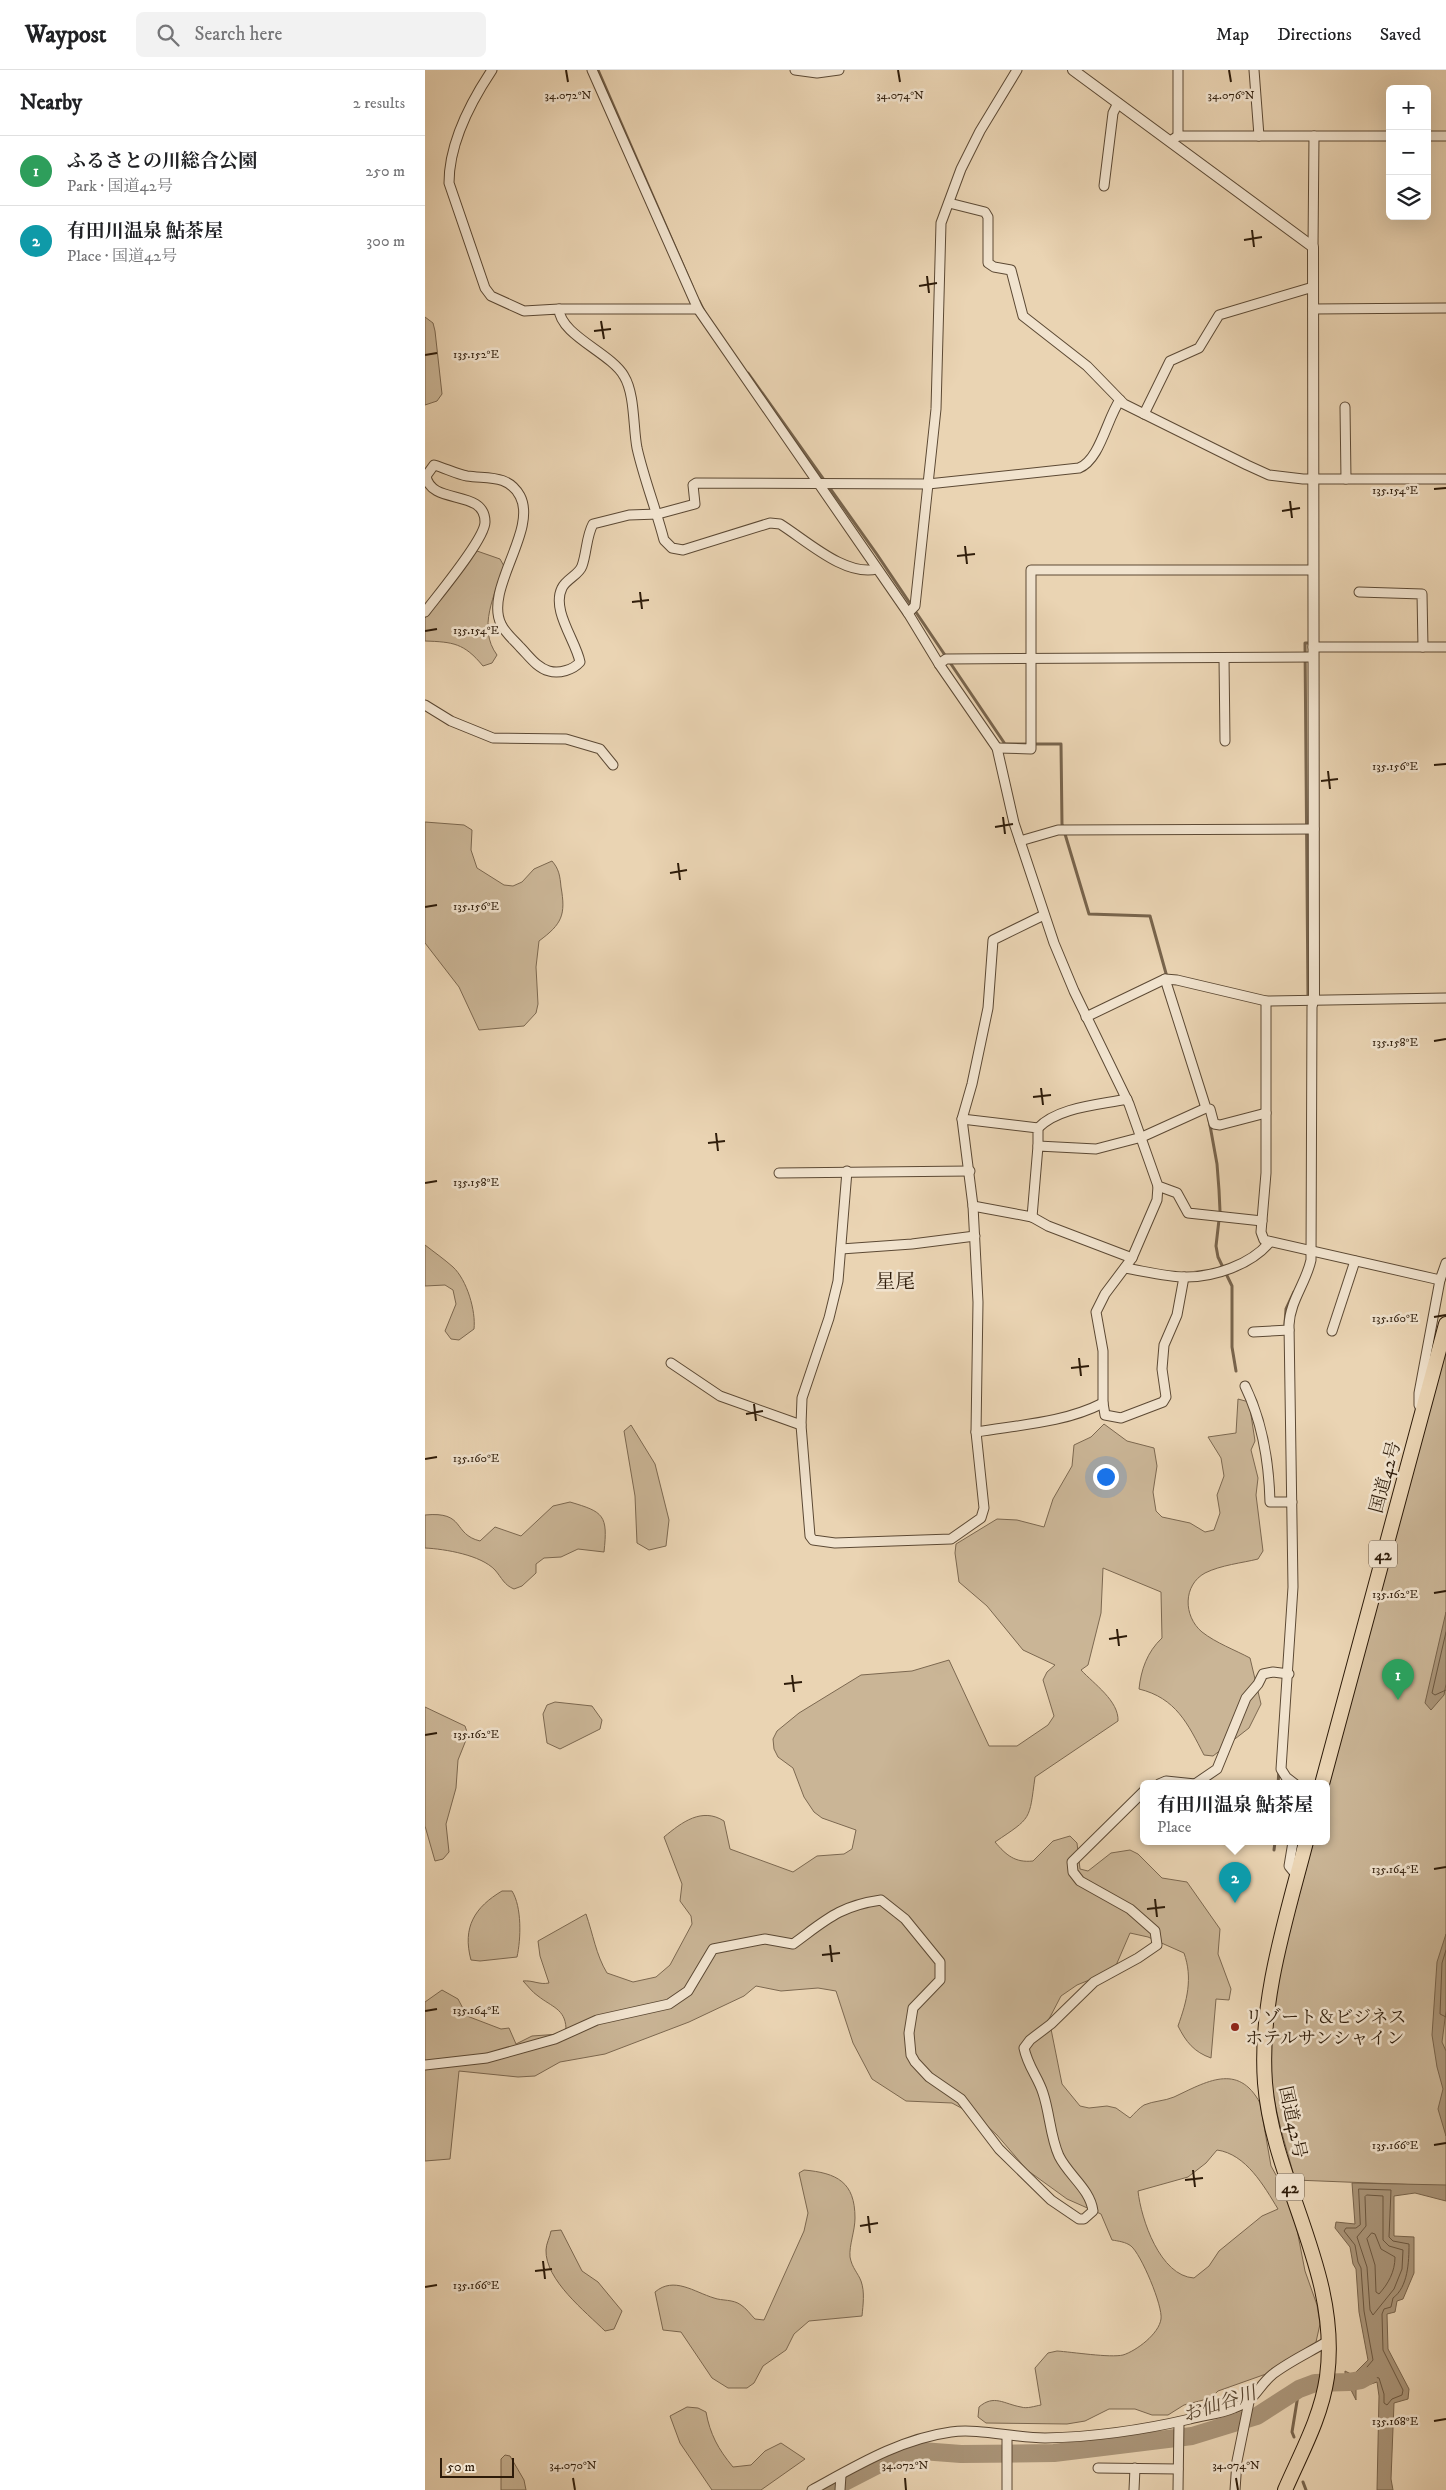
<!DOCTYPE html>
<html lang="en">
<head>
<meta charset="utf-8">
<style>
  body { margin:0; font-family:"IM FELL DW Pica","Noto Serif JP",serif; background:#f2f2f2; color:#202124 }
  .controls { position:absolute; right:15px; top:15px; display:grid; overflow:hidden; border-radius:8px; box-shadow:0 5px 20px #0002 }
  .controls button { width:45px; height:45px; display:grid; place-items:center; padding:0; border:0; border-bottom:1px solid #e0e0e0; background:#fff; color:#202124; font:25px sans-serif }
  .scale { position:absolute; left:15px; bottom:12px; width:74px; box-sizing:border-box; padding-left:5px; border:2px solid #2d1b09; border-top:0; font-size:14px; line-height:18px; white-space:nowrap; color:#2d1b09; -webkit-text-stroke:4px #f1e3ce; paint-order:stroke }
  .you { position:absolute; left:680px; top:1406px; width:18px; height:18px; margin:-12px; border:4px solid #fff; border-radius:50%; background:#1a73e8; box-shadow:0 0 0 8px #1a73e833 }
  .badge { display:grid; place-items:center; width:32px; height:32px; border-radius:50%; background:#8f2418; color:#fff; font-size:16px; font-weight:700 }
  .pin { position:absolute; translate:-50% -41px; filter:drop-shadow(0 1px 2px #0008) }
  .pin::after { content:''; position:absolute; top:26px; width:18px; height:15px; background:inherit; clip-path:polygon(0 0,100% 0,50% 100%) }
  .popup { position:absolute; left:715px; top:1710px; width:190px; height:65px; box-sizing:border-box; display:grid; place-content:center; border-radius:8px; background:#fff; filter:drop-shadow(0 1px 4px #0005); font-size:16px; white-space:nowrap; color:#757577 }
  .popup b { font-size:19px; color:#202124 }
  .popup::after { content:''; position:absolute; left:50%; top:100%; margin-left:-10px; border:10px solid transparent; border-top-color:#fff }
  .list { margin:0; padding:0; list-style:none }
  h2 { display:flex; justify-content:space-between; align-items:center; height:65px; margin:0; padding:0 20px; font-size:21px }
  h2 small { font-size:16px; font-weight:400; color:#757577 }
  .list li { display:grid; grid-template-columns:32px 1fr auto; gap:15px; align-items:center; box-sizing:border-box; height:70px; padding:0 20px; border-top:1px solid #e0e0e0 }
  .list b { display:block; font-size:19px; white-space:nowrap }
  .list p { margin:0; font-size:16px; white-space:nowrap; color:#757577 }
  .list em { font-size:16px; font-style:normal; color:#757577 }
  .icon { flex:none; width:28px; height:28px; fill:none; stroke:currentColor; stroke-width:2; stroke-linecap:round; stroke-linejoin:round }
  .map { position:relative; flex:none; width:1021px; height:2420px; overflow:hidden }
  header { display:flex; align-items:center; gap:30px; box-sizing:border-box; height:70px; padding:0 25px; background:#fff; border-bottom:1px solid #e0e0e0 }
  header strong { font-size:24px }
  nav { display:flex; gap:28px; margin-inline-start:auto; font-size:18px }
  .search { width:350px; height:45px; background:#f2f2f2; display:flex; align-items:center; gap:12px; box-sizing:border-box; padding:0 18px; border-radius:8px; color:#757577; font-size:19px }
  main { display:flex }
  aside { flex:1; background:#fff }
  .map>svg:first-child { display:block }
  .green { fill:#cab596; stroke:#7c6850; fill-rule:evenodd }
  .water { fill:#aa9579; stroke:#78644c }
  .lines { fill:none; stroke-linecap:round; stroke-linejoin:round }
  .shore { stroke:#6c5841; stroke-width:1 }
  .stream { stroke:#78644c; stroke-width:3 }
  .river { stroke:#aa9579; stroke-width:18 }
  .minor-casing { stroke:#5c4934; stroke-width:11 }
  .tertiary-casing { stroke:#5c4934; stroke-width:12 }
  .trunk-casing { stroke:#2d1b09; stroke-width:16 }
  .minor { stroke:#f1e3ce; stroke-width:9 }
  .tertiary { stroke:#f1e3ce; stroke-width:10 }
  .trunk { stroke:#ead4b3; stroke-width:14 }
  .ticks { fill:none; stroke:#2d1b09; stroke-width:2 }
  .poi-dot { fill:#8f2418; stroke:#f1e3ce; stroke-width:2 }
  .labels { text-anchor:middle; stroke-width:5; stroke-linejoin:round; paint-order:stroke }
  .shield { fill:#f1e3ce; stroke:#685744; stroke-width:1 }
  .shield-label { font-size:16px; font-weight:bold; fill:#2d1b09 }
  .street-label { font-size:18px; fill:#2d1b09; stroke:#f1e3ce }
  .poi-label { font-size:18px; fill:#2d1b09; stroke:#f1e3ce; text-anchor:start }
  .water-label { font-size:19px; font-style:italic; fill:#594630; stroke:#f1e3ce }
  .quarter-label { font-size:20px; fill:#2d1b09; stroke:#f1e3ce }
  .ticks-label { font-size:12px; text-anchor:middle; fill:#2d1b09; stroke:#f1e3ce; stroke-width:5; stroke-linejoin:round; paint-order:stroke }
</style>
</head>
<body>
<header>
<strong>Waypost</strong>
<div class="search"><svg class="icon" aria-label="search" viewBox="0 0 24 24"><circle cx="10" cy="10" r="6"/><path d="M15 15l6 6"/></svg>Search here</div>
<nav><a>Map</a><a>Directions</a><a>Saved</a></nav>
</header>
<main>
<aside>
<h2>Nearby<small>2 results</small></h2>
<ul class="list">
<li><span class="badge" style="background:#2e9e5b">1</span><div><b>ふるさとの川総合公園</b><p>Park · 国道42号</p></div><em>250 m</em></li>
<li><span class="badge" style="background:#0f9aa8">2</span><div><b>有田川温泉 鮎茶屋</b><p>Place · 国道42号</p></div><em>300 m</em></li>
</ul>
</aside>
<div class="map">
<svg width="1021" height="2420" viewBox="0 0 1021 2420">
  <rect width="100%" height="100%" fill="#ead4b3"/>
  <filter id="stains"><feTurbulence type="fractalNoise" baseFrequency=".004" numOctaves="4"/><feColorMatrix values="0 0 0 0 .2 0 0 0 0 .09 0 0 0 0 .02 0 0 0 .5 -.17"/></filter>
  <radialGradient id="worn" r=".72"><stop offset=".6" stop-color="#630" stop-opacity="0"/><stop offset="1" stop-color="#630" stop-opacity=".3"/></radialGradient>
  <!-- green -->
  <g class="green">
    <path d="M0,247L8,253L10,261L17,324L12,331L0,335Z"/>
    <path d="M52,481L75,489L79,496C70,524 52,558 72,585L67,593L58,596C39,573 28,572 0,571V548Z"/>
    <path d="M0,752L39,755L47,760L46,780L52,798L79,815L88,816L97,812L109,799L127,791C134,799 135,806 136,817C141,845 137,854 114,871L111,897L113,934L111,943L99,956L54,960L34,917L0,873Z"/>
    <path d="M0,1175C9,1182 19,1189 28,1197C42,1210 51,1241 49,1259L34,1270L26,1269L20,1261L31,1234L28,1220L20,1215L0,1216Z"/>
    <path d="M1021,1272V2116L870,2110C861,2075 848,2039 846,2003C842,1925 870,1846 888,1772H901V1719Z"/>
    <path d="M813,1329L824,1332L830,1371L826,1380L833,1408L831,1425L838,1481L833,1489C817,1493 796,1495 780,1503C758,1515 758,1546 777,1562C791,1573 810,1580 825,1588L836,1634L824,1658L788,1686L779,1685C763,1654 751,1628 714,1619C716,1600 722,1582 737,1568L736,1522L678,1498L676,1543L663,1595L656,1600C669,1614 694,1631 693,1651L610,1707C604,1751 607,1747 570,1772C581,1785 590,1793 608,1791L628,1771L645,1766L652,1773L655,1799L663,1801L686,1783L705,1780L713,1784L737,1808L762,1812L795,1859L793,1884L806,1919L804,1930L791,1929L786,1988C769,1982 761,1972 753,1956C762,1931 768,1908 759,1883L723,1867L705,1863L689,1900L652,1915L636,1926L624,1949L637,2014L655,2036L664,2038L682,2036L691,2038L705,2048C709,2044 714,2038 719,2035C728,2031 740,2031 749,2027C781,2012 813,1992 835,2033L846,2096L867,2134L880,2201L892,2235L895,2254L891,2272L886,2279L868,2286L841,2304L793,2321L786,2328L759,2335L743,2345H727L710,2339H684L660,2351L642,2354L561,2353L553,2347L554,2337C569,2324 579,2334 596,2337C602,2339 610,2336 616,2335L610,2298L623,2283L632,2281C647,2282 685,2288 698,2285C711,2281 734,2264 736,2249C738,2236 716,2184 706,2176C701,2172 693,2171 687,2170L676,2144L642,2129L602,2100L572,2065L551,2046L527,2033L481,2031L447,2009L428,1973L411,1921L393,1918L356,1921L331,1916L319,1926L264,1952L180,1984L135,1992L110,2006L93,2007L34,2001L25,2089L0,2091V1932L17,1920L33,1929L42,1946L76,1959L84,1958L91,1974L107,1966L135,1964L141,1958C140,1939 127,1937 113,1926C107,1922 103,1916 98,1911C108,1910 114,1915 124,1913L115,1886L113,1871L161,1844C168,1864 171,1885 182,1903L208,1912L231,1907L245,1895L267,1854L266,1846L255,1831L257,1814L239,1767C257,1752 277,1737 299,1751L305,1779L368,1802L392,1786L419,1784L427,1779L431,1760L397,1748L389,1742L379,1727L368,1698L353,1687L349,1679L348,1669L352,1661L374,1643L436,1605L487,1601L524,1590L564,1676H592L623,1655L629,1646L618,1610L622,1602L630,1595L598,1580L562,1536L534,1512L530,1483L531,1474L572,1449L592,1450L619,1457L628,1429L647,1396L649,1375L666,1367L679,1354L702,1371L729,1378L732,1396L728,1422L731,1441L737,1447L765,1453L780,1462L789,1460L795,1443L792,1425L799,1406L796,1388L783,1367L811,1363ZM792,2080C821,2084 839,2116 853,2139L837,2146L794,2181L784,2196L769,2208C735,2206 716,2149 713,2121L763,2107L781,2093Z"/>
    <path d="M206,1355L230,1394L244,1450L241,1476L224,1480L212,1473L210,1426L199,1361Z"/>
    <path d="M145,1432C179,1442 183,1445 179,1482L153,1479L136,1487L119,1488L111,1494V1503L97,1516L89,1519C79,1515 77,1508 70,1500C56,1485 20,1479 0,1478V1445C41,1441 27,1464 55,1471L70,1457L96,1466L128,1436Z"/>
    <path d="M130,1632L167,1636L177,1650L175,1659L135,1679L122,1673L118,1644L122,1635Z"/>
    <path d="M0,1637L40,1656L43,1665L33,1690L31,1718L21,1754L24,1782L18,1789L10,1791L0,1756Z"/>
    <path d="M77,1821H87C97,1837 96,1869 92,1887L55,1891L46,1890C37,1857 50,1837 77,1821Z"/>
    <path d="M379,2100C412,2103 430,2112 430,2148C430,2161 424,2175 425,2187C427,2198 433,2203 436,2211C440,2222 438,2235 437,2246L384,2251L369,2264L361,2280L338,2296L329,2313L322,2318H303L287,2308L256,2262L238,2260L230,2222C249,2206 269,2222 289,2228C297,2231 308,2229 316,2235C321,2238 325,2244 330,2249L339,2250L379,2161L383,2143L374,2103Z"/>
    <path d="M136,2160L157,2201L173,2212L197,2241L189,2259L180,2261C161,2242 120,2210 121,2180C121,2174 125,2167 126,2161Z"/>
    <path d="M262,2337L273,2338L281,2342C285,2364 293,2379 308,2397L326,2395L340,2381L356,2373L380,2389L336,2420H287L255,2373L245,2346Z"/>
    <path d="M80,2385L85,2386L99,2410L101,2420H76V2389Z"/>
  </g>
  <!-- water -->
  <g class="water">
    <path d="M1021,1542V1614L1019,1625L1006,1640L1000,1633Z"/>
    <path d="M1021,1864V1941L1017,1972L1021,1981V2066L1013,2039L1018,2019L1012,1997L1007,1965L1012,1892Z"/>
    <path d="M927,2113L1021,2115V2131L990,2123L969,2126V2166L989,2167V2203L978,2229L972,2231L970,2242L962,2244L963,2279L984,2319L983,2329L969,2333L966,2409L968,2420H952L954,2326L952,2312L931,2319V2330L926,2320H920V2301L928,2305L943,2290L934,2242L931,2199L928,2194L925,2177L910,2158L911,2152L930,2154Z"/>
  </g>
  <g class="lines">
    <!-- shore -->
    <g class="shore">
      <path d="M1021,1562L1007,1623L1010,1625L1021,1620"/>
      <path d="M1021,1880L1017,1893L1015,1944L1021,1947"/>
      <path d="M934,2119L966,2120L964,2167L968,2171L984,2174C984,2192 983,2217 968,2228L966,2237L959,2239L957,2244L958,2280L978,2320L977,2325L967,2329L962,2335L959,2333V2324L954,2308L949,2307L933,2313L930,2311L948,2290L939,2241L936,2198L933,2192L930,2175L919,2161L921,2158H931L935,2155Z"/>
      <path d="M942,2125L958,2126V2170L964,2176L978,2180L977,2199L969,2219L948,2245L945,2240L942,2197L932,2167L941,2156L940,2127Z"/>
      <path d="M947,2163L950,2164L956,2179L970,2187C970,2202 963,2214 954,2224L951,2222L950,2195L942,2169Z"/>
    </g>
    <!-- stream -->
    <g class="stream">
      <path d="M173,0L267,216"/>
      <path d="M274,231L280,243"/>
      <path d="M323,303L451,483L580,674H636L637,754L664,844L725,846L742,907"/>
      <path d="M883,929L880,573H886"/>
      <path d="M784,1050L792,1094L794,1120L795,1141L791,1176L793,1187L807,1216V1277L811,1301"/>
      <path d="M860,1254L861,1239L869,1222"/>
      <path d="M853,1714L854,1700"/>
      <path d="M849,1780L850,1772"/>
      <path d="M869,2367L867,2362L874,2319"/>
      <path d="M878,2412L881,2420"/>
    </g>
    <!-- river -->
    <path class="river" d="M404,2420L468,2387L497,2381L536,2384L629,2383L767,2366L832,2346L874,2319L890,2313L924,2312L936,2310L943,2306"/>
    <defs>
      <g id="minor">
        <path d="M67,0C45,33 24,73 24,113L60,218L66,226L99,241L134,239C135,265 186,283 199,306C210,324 208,357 212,378C219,409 231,439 239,470L247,478L258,480L345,453L355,454C381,470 420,507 452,499"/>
        <path d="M167,0L273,239L483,543L514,594L572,678L589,753L629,873L649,921L704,1034L733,1116L752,1123L763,1143L837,1151"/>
        <path d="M370,0L392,3L414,0"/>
        <path d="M753,0V66"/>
        <path d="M829,0L834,66"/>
        <path d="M1002,66H1021"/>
        <path d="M745,71L753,66H965"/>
        <path d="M679,116L688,43L693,33"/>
        <path d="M524,133L560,142L563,147V193L569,197L586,200L598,246L662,296L699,334L822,395L844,405L878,409H1021"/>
        <path d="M888,177L889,66"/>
        <path d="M134,239H273"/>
        <path d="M888,239L1021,238"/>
        <path d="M920,337L921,409"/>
        <path d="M719,344L745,291L774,278L794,245L888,217"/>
        <path d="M934,522L997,524L998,577"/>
        <path d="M0,542C12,526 60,469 60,452C60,418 6,436 1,406L9,395C20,398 31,404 42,406C62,409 83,404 95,426C113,460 59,519 76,554C80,563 89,570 95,577C104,586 112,598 124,601C134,604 148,600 155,592C151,571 126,540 137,518C141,509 154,505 157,496C162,482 161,467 168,454L204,445L233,444L270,434L268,415L271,413L503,414L654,398C675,390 682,348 695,330"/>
        <path d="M483,543L490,536L511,339L516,153L536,99L555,61L592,0"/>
        <path d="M888,577H1021"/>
        <path d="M799,588L800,671"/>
        <path d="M514,594L521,589L888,587"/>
        <path d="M0,635L26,651L68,668L141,669L175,679L188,695"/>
        <path d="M572,678L606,679V500H888"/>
        <path d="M595,771L633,760L889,759"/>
        <path d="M740,909L781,1038L785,1039L789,1054L795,1055L841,1043"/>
        <path d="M841,931V1103L836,1162L839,1170L1015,1210"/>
        <path d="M661,947L740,909L752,910L841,931L1021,928"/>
        <path d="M537,1049L613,1058V1076"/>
        <path d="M613,1058C633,1037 674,1035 702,1029"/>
        <path d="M422,1101L413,1211L404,1248L377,1328L376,1355L385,1466L388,1470L410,1473L526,1469L556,1448L559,1438L551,1362L553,1232L548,1136L537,1049L547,1014L563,938L568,870L619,845"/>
        <path d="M354,1103L545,1101"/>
        <path d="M733,1116L732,1130L707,1188L680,1224L671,1242L678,1281V1333L680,1345L696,1348L738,1332L741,1327L737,1299L739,1275L752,1245L759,1207"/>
        <path d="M548,1136L607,1147L613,1076L671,1079L717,1067L781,1038"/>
        <path d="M607,1147L623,1156L707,1188"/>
        <path d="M416,1179L487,1174L550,1166"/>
        <path d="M700,1198C719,1201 741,1207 761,1207C789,1207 825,1195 844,1173"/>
        <path d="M907,1261L930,1191"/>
        <path d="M828,1262L864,1260"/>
        <path d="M246,1293L295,1326L376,1355"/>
        <path d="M820,1316C837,1351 844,1393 845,1432H867"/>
        <path d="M996,1339L994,1335V1323L1015,1210L1021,1193"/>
        <path d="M551,1362C593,1355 639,1353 678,1333"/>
        <path d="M734,1714L741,1711L770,1714"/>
        <path d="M770,1714L792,1699L821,1628L833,1614L838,1604L848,1602L864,1604"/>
        <path d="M870,1714L861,1707L856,1699L868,1517L864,1255C865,1231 881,1213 886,1190L887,937L889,929"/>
        <path d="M868,1772L864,1796L872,1806"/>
        <path d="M0,1995L62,1988L130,1969L172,1950L244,1934L263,1921L288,1879L340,1869L368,1874C401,1850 414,1836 456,1830L480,1849L515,1892V1910L488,1938L484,1963L486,1985L490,1992L504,2007L536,2029L574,2079L626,2130L654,2149H659L668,2141C665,2119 644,2106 634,2086C625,2066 625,2044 618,2023C613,2007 603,1997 599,1978L605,1970L626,1954L669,1912L713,1888L732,1875L730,1861L705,1839L655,1811L648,1802L647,1792L719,1721"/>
        <path d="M673,2398L753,2399"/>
        <path d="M387,2420C431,2396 475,2369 526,2362C553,2358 590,2368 620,2368C669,2367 718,2360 765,2349C780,2345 795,2344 809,2338C832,2330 831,2318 848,2304C865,2291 885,2282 903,2271"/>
        <path d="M415,2420L416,2405"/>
        <path d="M582,2420V2366"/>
        <path d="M709,2420L710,2398"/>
        <path d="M753,2420L754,2352"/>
        <path d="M810,2420L812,2391L824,2332"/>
      </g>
      <path id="tertiary" d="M648,0L888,177L889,929"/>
      <g id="trunk">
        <path d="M897,1714L1021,1254"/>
        <path d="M860,2420C876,2383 896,2348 902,2307C916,2202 848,2114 840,2013C834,1932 861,1849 881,1772"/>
      </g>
    </defs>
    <!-- minor casing -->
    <use href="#minor" class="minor-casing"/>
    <!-- tertiary casing -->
    <use href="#tertiary" class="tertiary-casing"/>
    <!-- trunk casing -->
    <use href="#trunk" class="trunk-casing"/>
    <!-- minor -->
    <use href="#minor" class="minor"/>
    <!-- tertiary -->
    <use href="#tertiary" class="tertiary"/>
    <!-- trunk -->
    <use href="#trunk" class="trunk"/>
  </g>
  <!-- ticks -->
  <path class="ticks" d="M141,0L143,12M473,0L475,12M804,0L806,12M827,160L829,177M819,170L837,167M502,206L504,223M494,216L512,213M176,251L179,269M169,261L186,259M0,285L12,283M1009,419L1021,418M865,431L867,448M857,441L875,438M540,476L542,494M532,486L550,484M215,522L217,539M207,532L224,530M0,561L12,559M1009,695L1021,694M903,701L905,719M896,711L913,709M578,747L580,764M570,757L588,754M253,793L255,810M245,803L262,800M0,837L12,835M1009,971L1021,969M616,1018L618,1035M608,1027L626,1025M291,1063L293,1081M283,1073L300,1071M0,1113L12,1111M1009,1247L1021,1245M654,1288L656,1306M646,1298L664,1296M329,1334L331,1351M321,1344L338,1341M0,1389L12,1387M1009,1523L1021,1521M692,1559L694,1576M684,1569L702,1566M367,1605L369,1622M359,1614L377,1612M0,1665L12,1663M1009,1799L1021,1797M730,1829L732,1847M722,1839L740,1837M405,1875L407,1892M397,1885L415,1883M0,1941L12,1939M1009,2075L1021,2073M768,2100L770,2117M760,2110L778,2108M443,2146L445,2163M435,2156L453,2153M118,2191L120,2209M110,2201L127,2199M0,2217L12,2215M1009,2351L1021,2349M148,2408L150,2420M480,2408L481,2420M811,2408L813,2420"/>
  <!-- markers -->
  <circle class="poi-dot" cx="810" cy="1957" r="5"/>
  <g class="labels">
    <!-- shield labels -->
    <g class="shield">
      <rect x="944" y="1470.5" width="28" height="27" rx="4"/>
      <rect x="851" y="2103.5" width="28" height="27" rx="4"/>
    </g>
    <g class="shield-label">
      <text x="958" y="1490">42</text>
      <text x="865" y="2123">42</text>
    </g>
    <!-- street labels -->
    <g class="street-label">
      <text transform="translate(960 1407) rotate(-75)" y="6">国道42号</text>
      <text transform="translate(868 2052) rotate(78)" y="6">国道42号</text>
    </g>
    <!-- poi labels -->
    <g class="poi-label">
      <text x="820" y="1953">リゾート＆ビジネス<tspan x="820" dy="21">ホテルサンシャイン</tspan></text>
    </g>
    <!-- water labels -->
    <g class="water-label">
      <text transform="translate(794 2333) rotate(-18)" y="7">お仙谷川</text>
    </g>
    <!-- quarter labels -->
    <g class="quarter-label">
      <text x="470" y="1218">星尾</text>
    </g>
  </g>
  <g class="ticks-label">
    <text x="143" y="29">34.072°N</text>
    <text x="475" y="29">34.074°N</text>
    <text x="806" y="29">34.076°N</text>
    <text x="51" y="288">135.152°E</text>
    <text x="970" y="424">135.154°E</text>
    <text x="51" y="564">135.154°E</text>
    <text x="970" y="700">135.156°E</text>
    <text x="51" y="840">135.156°E</text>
    <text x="970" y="976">135.158°E</text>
    <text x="51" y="1116">135.158°E</text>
    <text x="970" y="1252">135.160°E</text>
    <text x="51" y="1392">135.160°E</text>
    <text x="970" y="1528">135.162°E</text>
    <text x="51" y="1668">135.162°E</text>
    <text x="970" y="1803">135.164°E</text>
    <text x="51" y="1944">135.164°E</text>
    <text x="970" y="2079">135.166°E</text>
    <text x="51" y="2219">135.166°E</text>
    <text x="970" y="2355">135.168°E</text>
    <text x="148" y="2399">34.070°N</text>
    <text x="480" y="2399">34.072°N</text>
    <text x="811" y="2399">34.074°N</text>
  </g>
  <rect width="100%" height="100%" filter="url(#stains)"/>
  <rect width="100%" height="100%" fill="url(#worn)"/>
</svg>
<div class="controls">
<button>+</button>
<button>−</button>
<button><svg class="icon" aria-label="layers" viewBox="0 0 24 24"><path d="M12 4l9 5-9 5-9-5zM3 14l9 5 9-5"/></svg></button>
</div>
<div class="scale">50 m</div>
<div class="you"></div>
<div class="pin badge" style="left:973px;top:1630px;background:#2e9e5b">1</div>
<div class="pin badge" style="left:810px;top:1833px;background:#0f9aa8">2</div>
<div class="popup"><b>有田川温泉 鮎茶屋</b>Place</div>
</div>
</main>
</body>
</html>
